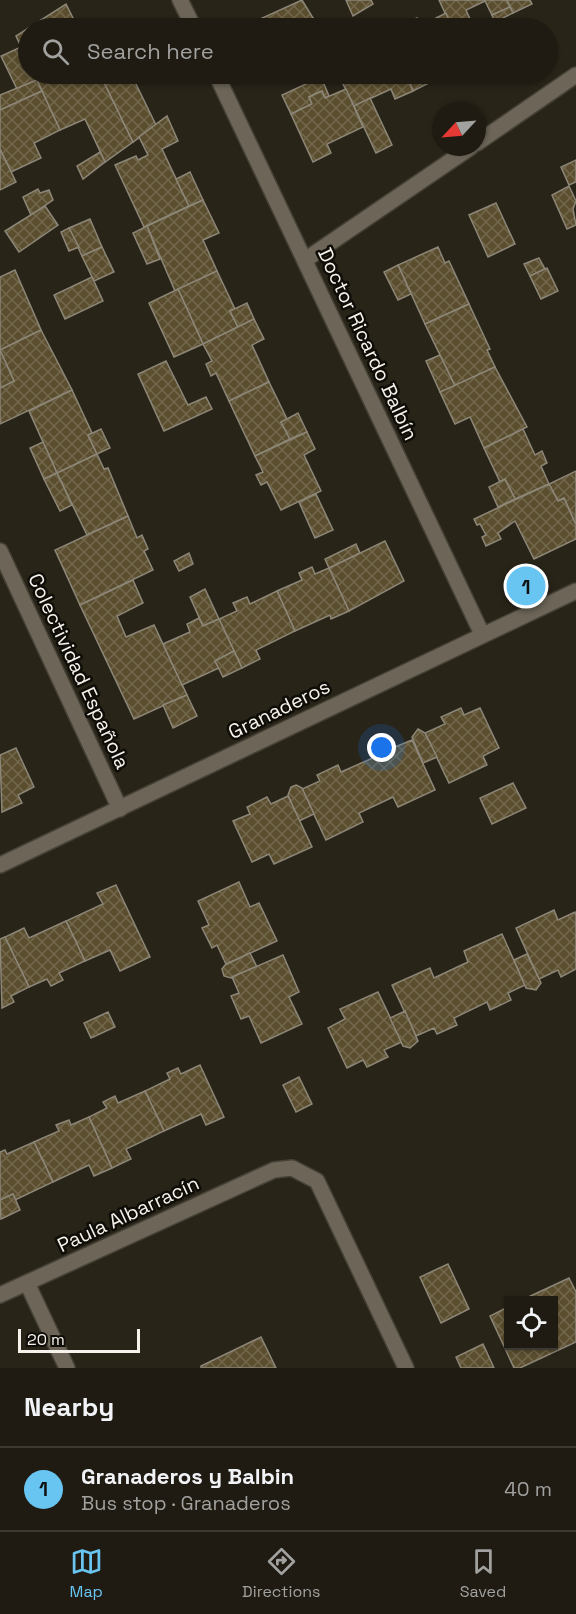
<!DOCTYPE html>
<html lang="en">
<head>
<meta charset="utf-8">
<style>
  body { margin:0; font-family:"Space Grotesk",sans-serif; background:#2c2820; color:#f1f3f6 }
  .controls { position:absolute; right:18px; bottom:18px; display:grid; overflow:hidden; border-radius:0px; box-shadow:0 2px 4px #0004 }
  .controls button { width:54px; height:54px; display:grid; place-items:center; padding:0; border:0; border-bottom:2px solid #3c3932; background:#1f1b12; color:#f1f3f6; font:30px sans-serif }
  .compass { position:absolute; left:432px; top:102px; width:54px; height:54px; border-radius:50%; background:#1f1b12; box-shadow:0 2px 4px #0004; rotate:244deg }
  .scale { position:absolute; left:18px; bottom:15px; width:122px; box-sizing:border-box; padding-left:6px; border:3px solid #f7f3ec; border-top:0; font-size:16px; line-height:21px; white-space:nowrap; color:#f7f3ec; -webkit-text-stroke:4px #0f0d08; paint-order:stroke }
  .you { position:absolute; left:382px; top:748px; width:21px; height:21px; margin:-15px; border:4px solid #fff; border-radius:50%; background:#1a73e8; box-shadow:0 0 0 9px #1a73e833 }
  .badge { display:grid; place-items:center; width:39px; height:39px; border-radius:50%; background:#68c4f0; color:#111; font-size:20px; font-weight:700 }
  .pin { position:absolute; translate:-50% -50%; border:3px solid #fff; box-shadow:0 2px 6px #0006 }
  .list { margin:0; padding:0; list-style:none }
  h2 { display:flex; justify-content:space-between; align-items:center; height:78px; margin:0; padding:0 24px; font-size:26px }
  h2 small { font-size:20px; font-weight:400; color:#a1a19f }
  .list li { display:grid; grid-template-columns:39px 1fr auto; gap:18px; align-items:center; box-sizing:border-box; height:84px; padding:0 24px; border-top:2px solid #3c3932 }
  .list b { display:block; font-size:22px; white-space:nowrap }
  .list p { margin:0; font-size:20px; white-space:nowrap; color:#a1a19f }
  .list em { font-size:20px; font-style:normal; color:#a1a19f }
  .icon { flex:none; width:33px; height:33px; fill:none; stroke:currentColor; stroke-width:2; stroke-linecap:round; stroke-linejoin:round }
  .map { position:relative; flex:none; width:576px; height:1368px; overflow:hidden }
  .search { position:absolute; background:#1f1b12; box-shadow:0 2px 4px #0004; left:18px; right:18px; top:18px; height:66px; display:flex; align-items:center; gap:15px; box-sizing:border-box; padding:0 21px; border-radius:33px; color:#a1a19f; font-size:22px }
  .sheet { height:162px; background:#1f1b12 }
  nav { display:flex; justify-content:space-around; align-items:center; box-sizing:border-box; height:84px; border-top:2px solid #3c3932; background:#1f1b12; font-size:16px; color:#a1a19f }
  nav a { display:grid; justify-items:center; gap:3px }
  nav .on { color:#68c4f0 }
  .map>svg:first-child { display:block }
  .building { fill:url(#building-cross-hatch); stroke:#8d8779; stroke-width:1.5 }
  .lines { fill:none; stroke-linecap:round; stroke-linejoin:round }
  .minor-casing { stroke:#464136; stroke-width:18 }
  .minor { stroke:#6c6558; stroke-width:15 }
  .labels { text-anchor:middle; stroke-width:5; stroke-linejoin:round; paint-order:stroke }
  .street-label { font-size:20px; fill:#f7f3ec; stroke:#0f0d08 }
</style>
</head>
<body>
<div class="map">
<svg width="576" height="1368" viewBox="0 0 576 1368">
  <defs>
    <pattern id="building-cross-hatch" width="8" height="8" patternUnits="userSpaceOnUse" patternTransform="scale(1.5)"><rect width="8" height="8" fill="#5b4e2f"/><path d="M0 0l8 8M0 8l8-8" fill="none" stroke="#73684d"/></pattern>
  </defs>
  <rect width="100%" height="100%" fill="#292418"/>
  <!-- building -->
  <g class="building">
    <path d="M302,0L313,18L296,28H251L249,24Z"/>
    <path d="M346,0H371L373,4L353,16Z"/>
    <path d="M439,0H507L510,7L492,15L485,1L466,10L474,28H452Z"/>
    <path d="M507,0H530L532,4L513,13Z"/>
    <path d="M66,4L78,28H45L41,20Z"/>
    <path d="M510,7L513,13L495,22L492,15Z"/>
    <path d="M446,13L452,28H405L403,24L417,18L420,26Z"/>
    <path d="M313,18L318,28H296Z"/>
    <path d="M41,20L45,28H28V62L16,36Z"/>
    <path d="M21,47L28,62V74H34L37,80L17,89L1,56Z"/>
    <path d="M34,74H100L133,142L105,162L85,119L60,130Z"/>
    <path d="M100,74H135L137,79L134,80L156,125L133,142Z"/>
    <path d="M338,74H406L413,91L395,99L391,89L354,106Z"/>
    <path d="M411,74H430L433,81L413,91L407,76Z"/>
    <path d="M473,74H496L478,82Z"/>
    <path d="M321,77L329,96L325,98L322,91L309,97L312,104L291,114L282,95Z"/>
    <path d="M37,80L42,91L0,110V95Z"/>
    <path d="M346,89L363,127L327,144L331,153L313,162L291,114L312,104L309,97L322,91L325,98Z"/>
    <path d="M42,91L60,130L34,143L41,158L11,172L0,149V110Z"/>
    <path d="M370,98L392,145L376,153L354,106Z"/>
    <path d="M167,116L178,141L162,149L189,206L144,227L115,165L136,156L138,160L148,155L139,137Z"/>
    <path d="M0,149L16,182L0,190Z"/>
    <path d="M100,152L105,162L83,179L77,166Z"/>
    <path d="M576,160V182L569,185L561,167Z"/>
    <path d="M190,172L203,200L189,206L176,179Z"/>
    <path d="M569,186L576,201L573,209L576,225L567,229L552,195Z"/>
    <path d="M38,189L40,193L49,190L53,200L31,215L23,197Z"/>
    <path d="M203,200L219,233L203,240L217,271L175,291L147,226Z"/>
    <path d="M496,203L515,244L488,257L469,215Z"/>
    <path d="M45,206L58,225L19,252L5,231Z"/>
    <path d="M90,219L102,247L82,256L69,228Z"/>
    <path d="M147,226L160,259L147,264L133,233Z"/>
    <path d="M69,228L79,247L69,251L61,232Z"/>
    <path d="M102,247L114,272L94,281L82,256Z"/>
    <path d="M438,247L445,263L449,261L469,304L425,324L398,265Z"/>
    <path d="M539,258L545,269L530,276L524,264Z"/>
    <path d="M398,265L411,294L398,300L384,272Z"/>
    <path d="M547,268L558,291L541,299L530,276Z"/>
    <path d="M15,270L41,330L0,350V277Z"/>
    <path d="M217,271L235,309L230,311L238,327L203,344L178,289Z"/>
    <path d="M92,277L103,301L65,319L54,295Z"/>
    <path d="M178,289L203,344L174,357L149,303Z"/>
    <path d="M247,303L254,319L238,327L230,311Z"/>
    <path d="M469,304L490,349L487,350L495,367L455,386L425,324Z"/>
    <path d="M254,319L264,339L252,345L269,382L229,401L216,373L211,376L206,364L212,361L203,344Z"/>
    <path d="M41,330L72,390L0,424V388L14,381L0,350Z"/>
    <path d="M0,350L14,381L0,388Z"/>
    <path d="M440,355L455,386L440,392L426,361Z"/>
    <path d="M166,361L188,405L206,397L212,409L164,431L138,374Z"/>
    <path d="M495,367L527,427L484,448L470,417L455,424L440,392Z"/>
    <path d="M269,382L287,419L281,422L290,439L255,456L229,401Z"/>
    <path d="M72,390L92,433L88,435L97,454L57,473L29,411Z"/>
    <path d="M298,413L307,432L290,439L281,422Z"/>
    <path d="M101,429L110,448L97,454L88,435Z"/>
    <path d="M523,429L535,455L542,451L547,463L541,466L549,484L515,499L505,479L500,482L484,448Z"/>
    <path d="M307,432L315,449L304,455L321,491L281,510L267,482L261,485L256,475L263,472L255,456Z"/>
    <path d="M43,442L57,473L44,479L30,448Z"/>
    <path d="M97,454L104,469L108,468L128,516L87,535L57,473Z"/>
    <path d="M576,471V525L564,498L558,501L549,484Z"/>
    <path d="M57,473L72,505L60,511L44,479Z"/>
    <path d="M505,479L515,499L498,507L489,487Z"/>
    <path d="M549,484L558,501L564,498L576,525V539L534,559L515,521L498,533L501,539L486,546L482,537L486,535L480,524L477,525L474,519Z"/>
    <path d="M316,494L333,530L315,538L299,502Z"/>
    <path d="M128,516L137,538L142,535L148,549L144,551L153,570L80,605L55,550Z"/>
    <path d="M385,541L404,581L349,611L329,568Z"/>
    <path d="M356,544L360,553L329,568L325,559Z"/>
    <path d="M189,553L193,564L179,571L174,561Z"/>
    <path d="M312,567L315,574L329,568L349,611L331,619L330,615L295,631L277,591L302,580L299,573Z"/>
    <path d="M133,580L143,603L117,616L126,637L154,625L187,695L134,719L80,605Z"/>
    <path d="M205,589L219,619L203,626L190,597Z"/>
    <path d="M277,591L295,631L256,650L260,659L242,668L219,619L237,611L233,603L247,597L250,604Z"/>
    <path d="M199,618L203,626L219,619L234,651L215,661L219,668L182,685L163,644L190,632L187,624Z"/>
    <path d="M234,651L242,668L223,677L215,661Z"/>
    <path d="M187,695L197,716L173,728L163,705Z"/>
    <path d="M461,708L464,715L480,708L499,748L483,756L487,765L449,783L425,733L445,724L441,717Z"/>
    <path d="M418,729L425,733L437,757L423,763L412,737Z"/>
    <path d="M391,740L395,747L412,740L435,790L398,807L393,797L359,813L363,822L326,840L302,789L320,781L317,775L338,765L341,772L375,757L371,749Z"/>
    <path d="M16,748L34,787L18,795L22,803L2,812L0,755Z"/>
    <path d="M513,783L526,808L492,824L480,798Z"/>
    <path d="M296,785L302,788L314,814L299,821L288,795L291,787Z"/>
    <path d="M288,796L312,847L274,864L269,854L252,862L233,821L250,814L247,807L267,797L271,804Z"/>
    <path d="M239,882L250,907L259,903L277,941L226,964L217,945L212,948L202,928L209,925L198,901Z"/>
    <path d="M116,885L150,957L120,971L110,950L85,961L66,921L103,904L97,893Z"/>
    <path d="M554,910L558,920L575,912L576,915V969L561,977L558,970L539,979L516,928Z"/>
    <path d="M66,921L85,961L59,973L63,980L51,986L47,979L29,987L5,937L24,928L29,938Z"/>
    <path d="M502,934L525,985L508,993L511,1000L490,1010L487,1002L454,1018L457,1025L437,1034L434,1028L416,1036L392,985L430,968L434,978L468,962L464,951Z"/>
    <path d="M5,937L29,987L11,996L14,1002L2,1008L0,939Z"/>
    <path d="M250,953L257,967L231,978L224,976L222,969L225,965Z"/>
    <path d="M527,954L541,983L536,990L526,988L514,960Z"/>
    <path d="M283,955L299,992L289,997L302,1024L261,1043L249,1016L241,1019L231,996L239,993L232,977Z"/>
    <path d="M378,992L402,1042L384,1050L388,1057L367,1067L363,1060L347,1068L328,1028L345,1019L340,1009Z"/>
    <path d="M405,1011L418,1041L410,1048L403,1046L390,1018Z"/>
    <path d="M108,1012L115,1027L91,1038L84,1023Z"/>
    <path d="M200,1065L224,1117L206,1125L201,1114L164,1131L145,1091L170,1079L167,1073L178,1068L181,1074Z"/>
    <path d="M299,1077L312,1104L296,1112L283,1085Z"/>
    <path d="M145,1091L164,1131L126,1149L131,1159L112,1168L89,1117L107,1108L103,1102L115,1096L118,1103Z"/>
    <path d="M89,1117L112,1168L94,1176L89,1165L53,1182L34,1142L59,1131L56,1125L69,1120L71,1125Z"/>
    <path d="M34,1142L53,1182L15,1200L13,1194L0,1200V1152L5,1150L7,1154Z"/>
    <path d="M13,1194L20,1210L1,1219L0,1200Z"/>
    <path d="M448,1264L469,1309L441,1323L420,1277Z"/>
    <path d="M569,1278L576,1292V1342L520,1368H514L490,1316L508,1307V1346H554V1300H522Z"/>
    <path d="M261,1337L276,1368H201V1366Z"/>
    <path d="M483,1344L494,1368H461L456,1357Z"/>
  </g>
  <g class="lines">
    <defs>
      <g id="minor">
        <path d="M180,0L194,28"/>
        <path d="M216,74L482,634"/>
        <path d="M477,143L576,75"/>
        <path d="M305,260L471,147"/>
        <path d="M0,551L120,809"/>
        <path d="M0,865L576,591"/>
        <path d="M27,1283L67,1368"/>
        <path d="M0,1295L274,1170L292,1168L317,1181L406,1368"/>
      </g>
    </defs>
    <!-- minor casing -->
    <use href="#minor" class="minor-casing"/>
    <!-- minor -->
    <use href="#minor" class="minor"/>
  </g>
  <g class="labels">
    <!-- street labels -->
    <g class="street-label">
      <text transform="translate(368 344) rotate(65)" y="7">Doctor Ricardo Balbín</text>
      <text transform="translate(79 671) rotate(65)" y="7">Colectividad Española</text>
      <text transform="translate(279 709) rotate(-26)" y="7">Granaderos</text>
      <text transform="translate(128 1214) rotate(-25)" y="7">Paula Albarracín</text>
    </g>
  </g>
</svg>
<div class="controls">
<button><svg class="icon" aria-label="locate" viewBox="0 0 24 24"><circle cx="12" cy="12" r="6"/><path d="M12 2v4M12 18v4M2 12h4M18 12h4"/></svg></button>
</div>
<svg class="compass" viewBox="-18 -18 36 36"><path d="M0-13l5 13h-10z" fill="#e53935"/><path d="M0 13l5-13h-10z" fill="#a1a19f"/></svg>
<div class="scale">20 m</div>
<div class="you"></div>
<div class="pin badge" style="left:526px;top:586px">1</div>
<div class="search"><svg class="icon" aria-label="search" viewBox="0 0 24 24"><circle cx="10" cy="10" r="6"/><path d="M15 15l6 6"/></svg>Search here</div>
</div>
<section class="sheet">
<h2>Nearby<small></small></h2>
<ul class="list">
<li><span class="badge">1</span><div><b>Granaderos y Balbin</b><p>Bus stop · Granaderos</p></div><em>40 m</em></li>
</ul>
</section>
<nav>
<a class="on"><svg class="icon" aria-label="map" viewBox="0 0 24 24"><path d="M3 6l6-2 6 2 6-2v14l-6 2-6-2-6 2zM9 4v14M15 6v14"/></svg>Map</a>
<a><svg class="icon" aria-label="directions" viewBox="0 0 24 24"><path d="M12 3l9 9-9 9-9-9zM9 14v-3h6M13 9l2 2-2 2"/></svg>Directions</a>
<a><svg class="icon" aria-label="saved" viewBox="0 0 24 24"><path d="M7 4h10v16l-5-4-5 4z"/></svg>Saved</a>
</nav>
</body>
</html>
